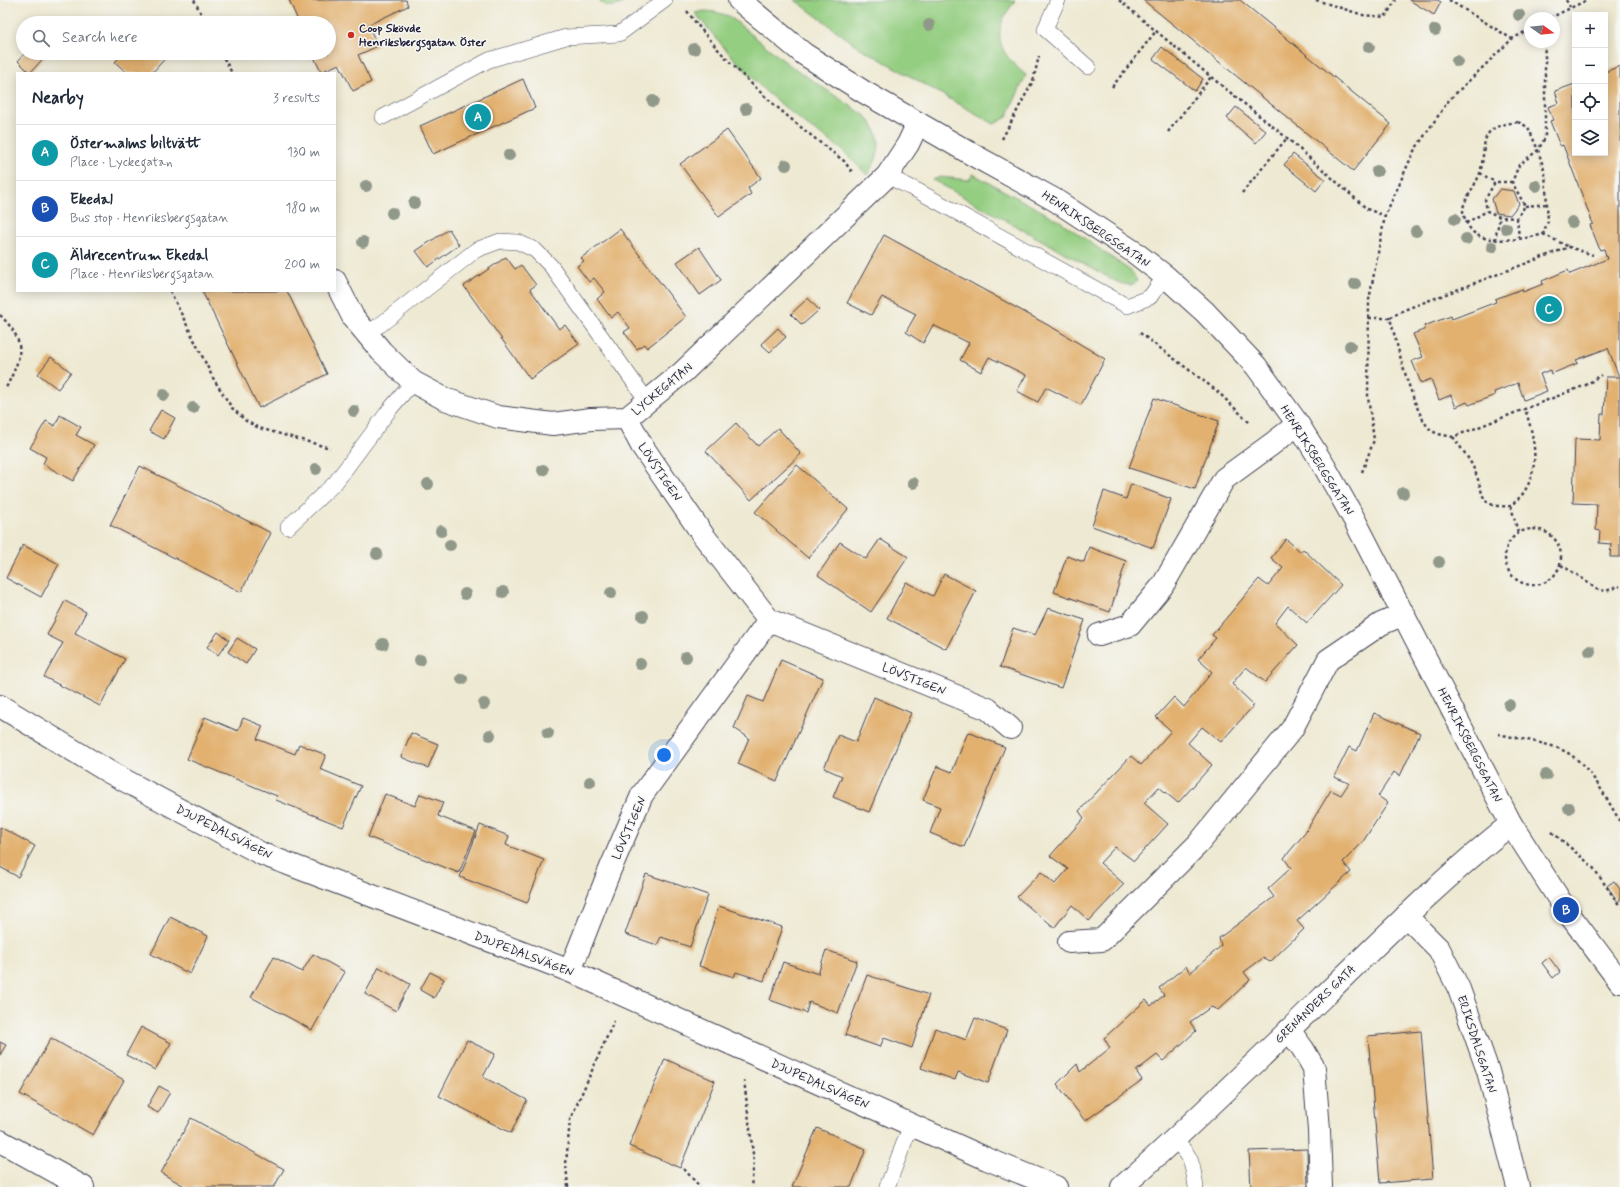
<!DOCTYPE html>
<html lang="en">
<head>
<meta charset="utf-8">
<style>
  body { margin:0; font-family:Mynerve,sans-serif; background:#f2f2f3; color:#1f2937 }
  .controls { position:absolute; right:12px; top:12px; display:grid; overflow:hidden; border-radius:0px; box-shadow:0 2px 10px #0003 }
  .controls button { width:36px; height:36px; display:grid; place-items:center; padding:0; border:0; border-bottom:1px solid #e0e1e3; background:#fff; color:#1f2937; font:20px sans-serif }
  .compass { position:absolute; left:1524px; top:12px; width:36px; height:36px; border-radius:50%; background:#fff; box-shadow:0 2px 10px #0003; rotate:105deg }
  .you { position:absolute; left:664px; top:755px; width:14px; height:14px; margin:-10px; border:3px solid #fff; border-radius:50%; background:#1a73e8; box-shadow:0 0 0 6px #1a73e833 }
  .badge { display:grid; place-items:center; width:26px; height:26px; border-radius:50%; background:#c8321e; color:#fff; font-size:13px; font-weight:700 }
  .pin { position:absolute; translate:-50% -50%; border:2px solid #fff; box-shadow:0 1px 4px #0006 }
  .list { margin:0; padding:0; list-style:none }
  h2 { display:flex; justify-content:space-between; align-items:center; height:52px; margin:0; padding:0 16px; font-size:17px }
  h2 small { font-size:13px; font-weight:400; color:#747a83 }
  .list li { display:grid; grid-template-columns:26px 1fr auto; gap:12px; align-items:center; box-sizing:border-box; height:56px; padding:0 16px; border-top:1px solid #e0e1e3 }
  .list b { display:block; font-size:15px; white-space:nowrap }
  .list p { margin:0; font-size:13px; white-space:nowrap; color:#747a83 }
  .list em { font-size:13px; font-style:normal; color:#747a83 }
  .icon { flex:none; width:22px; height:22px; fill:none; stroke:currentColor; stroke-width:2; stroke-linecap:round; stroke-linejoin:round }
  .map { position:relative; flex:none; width:1620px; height:1187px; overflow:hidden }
  .search { position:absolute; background:#fff; box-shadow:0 2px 10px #0003; left:16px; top:16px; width:320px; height:44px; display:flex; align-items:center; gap:10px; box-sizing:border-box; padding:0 14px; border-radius:22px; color:#747a83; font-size:15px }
  .panel { position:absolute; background:#fff; box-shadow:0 2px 10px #0003; left:16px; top:72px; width:320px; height:220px; border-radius:0px }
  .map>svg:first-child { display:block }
  .green { fill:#94ce81; stroke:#5b785e }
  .building { fill:#e2b170 }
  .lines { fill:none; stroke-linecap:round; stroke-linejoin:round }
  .lane-casing { stroke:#414052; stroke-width:16 }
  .street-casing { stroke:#414052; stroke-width:24 }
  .secondary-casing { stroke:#414052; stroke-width:24 }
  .path { stroke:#414052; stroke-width:2.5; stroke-dasharray:3 3; stroke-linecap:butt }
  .lane { stroke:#fff; stroke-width:15 }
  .street { stroke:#fff; stroke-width:22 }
  .secondary { stroke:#fff; stroke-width:22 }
  .tree { fill:#90988a }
  .poi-dot { fill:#c8321e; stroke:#f6f6f2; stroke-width:1.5 }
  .labels { text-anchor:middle; stroke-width:3; stroke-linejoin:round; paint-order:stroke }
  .poi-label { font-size:12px; font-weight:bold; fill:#22223b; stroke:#f6f6f2; text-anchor:start }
  .street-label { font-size:12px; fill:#22223b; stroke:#f6f6f2 }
</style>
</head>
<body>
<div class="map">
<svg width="1620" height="1187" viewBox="0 0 1620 1187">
  <rect width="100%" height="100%" fill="#f6f6f2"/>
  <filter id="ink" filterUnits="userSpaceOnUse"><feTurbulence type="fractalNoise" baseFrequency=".025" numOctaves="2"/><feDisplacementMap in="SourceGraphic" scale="8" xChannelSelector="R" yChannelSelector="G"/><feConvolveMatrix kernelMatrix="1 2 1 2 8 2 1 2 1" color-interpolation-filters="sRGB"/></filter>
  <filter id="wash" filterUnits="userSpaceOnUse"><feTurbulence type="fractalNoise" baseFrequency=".012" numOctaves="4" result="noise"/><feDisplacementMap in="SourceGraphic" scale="16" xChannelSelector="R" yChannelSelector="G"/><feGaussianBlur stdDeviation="0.9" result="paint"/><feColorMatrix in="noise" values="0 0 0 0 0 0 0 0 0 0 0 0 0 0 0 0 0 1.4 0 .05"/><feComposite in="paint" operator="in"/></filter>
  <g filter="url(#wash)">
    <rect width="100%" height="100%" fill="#eee9d2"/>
    <!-- green -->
    <g class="green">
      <path d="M600,0H629C618,5 611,10 601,3Z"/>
      <path d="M795,0H1015C1011,7 1005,14 1002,22C994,46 1009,61 1026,75L1007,117L994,124L857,46Z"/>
      <path d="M705,11L715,12L729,16L788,64L867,117C884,138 882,153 867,175L840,148L808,126L765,91L726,50L695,13Z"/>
      <path d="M973,174L1060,221L1132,272L1137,281C1131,288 1125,284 1117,282L933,180L940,177L969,180Z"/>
    </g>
    <g id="blocks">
      <!-- building -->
      <g class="building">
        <path d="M289,0H406L408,6L368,25L378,46L358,55L371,82L353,91L339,64L321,72L312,53H329V23H299Z"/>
        <path d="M1143,0H1240L1391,124L1353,171Z"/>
        <path d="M1409,0H1437L1441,2L1434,15Z"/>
        <path d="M156,17L162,23H150Z"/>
        <path d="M1162,47L1203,79L1195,91L1153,59Z"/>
        <path d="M25,53H48L30,73L18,61Z"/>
        <path d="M124,53H170L152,73H127L115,62Z"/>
        <path d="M1620,66V557H1610L1611,544L1599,543L1600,531L1596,530L1597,504L1573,503L1575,439L1600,440L1601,414H1604L1606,377H1619L1608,348L1576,360L1578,363L1551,374L1550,370L1540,374L1547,391L1524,400L1518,383L1494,392L1495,395L1469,405L1467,402L1456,407L1451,395L1439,400L1431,379L1421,383L1412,361L1423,357L1413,334L1426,329L1424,326L1451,316L1452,319L1496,302L1495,299L1522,289L1523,292L1543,284L1542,281L1568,270L1570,274L1607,259L1604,249L1600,250L1590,225L1593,224L1563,145L1560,146L1550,121L1553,120L1548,107L1559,103L1555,91L1575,84V153H1605V72Z"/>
        <path d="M523,79L535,108L433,154L420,126Z"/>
        <path d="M1236,107L1266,131L1256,143L1227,118Z"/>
        <path d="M727,130L761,178L748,188L751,194L719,217L680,164Z"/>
        <path d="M1293,154L1325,179L1316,191L1284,165Z"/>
        <path d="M1500,189L1514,191L1519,204L1510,215L1496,213L1492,199Z"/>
        <path d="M449,229L459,245L428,267L416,251Z"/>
        <path d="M620,229L686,317L647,348L644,344L637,349L624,332L630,328L618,312L611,318L597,299L605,292L594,278L589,282L577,266L584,261L581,258Z"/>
        <path d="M884,235L1055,329L1105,359L1081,405L1046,387L1038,402L1017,391L1026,375L989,357L981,372L960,360L969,343L933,325L923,343L906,332L916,314L882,297L871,315L847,303Z"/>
        <path d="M699,247L721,280L700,295L677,262Z"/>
        <path d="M506,257L515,269L521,265L536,285L530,289L559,329L565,325L579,344L530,379L464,286Z"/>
        <path d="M202,291H287L327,374L259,408Z"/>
        <path d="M808,298L819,310L802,325L791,314Z"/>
        <path d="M778,328L786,337L770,352L761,344Z"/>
        <path d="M51,357L71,372L58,389L38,374Z"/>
        <path d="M1154,398L1219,421L1195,489L1129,468Z"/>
        <path d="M161,410L175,418L164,439L149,431Z"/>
        <path d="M60,415L81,427L76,435L94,445L73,481L43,464L46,457L30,448L46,421L55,426Z"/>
        <path d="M736,423L758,446L778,428L801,454L751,500L706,451Z"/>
        <path d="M797,465L848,509L808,558L755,512Z"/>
        <path d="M140,466L271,533L241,592L110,525Z"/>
        <path d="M1131,484L1171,499L1153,548L1092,526L1104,491L1126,499Z"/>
        <path d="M880,539L908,557L871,612L818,575L840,542L866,559Z"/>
        <path d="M1286,539L1301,552L1303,549L1341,585L1307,623L1288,606L1275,623L1298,645L1265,682L1246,667L1232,684L1254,705L1221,742L1202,727L1188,743L1212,765L1178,803L1159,787L1144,803L1168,824L1134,861L1115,847L1100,863L1124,884L1089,921L1072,905L1054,928L1017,897L1041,872L1055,884L1068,869L1050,856L1084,818L1079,811L1131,756L1141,765L1171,731L1156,717L1174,697L1184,707L1212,672L1198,659L1216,638L1212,635L1259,579L1268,586L1283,568L1271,558Z"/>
        <path d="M23,545L59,564L41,597L6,578Z"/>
        <path d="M1089,547L1126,561L1110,612L1054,592L1067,556L1084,562Z"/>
        <path d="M944,574L976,591L946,649L887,618L906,582L933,596Z"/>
        <path d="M65,601L86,612L75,633L125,659L100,706L44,677L63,643L47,635Z"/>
        <path d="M1048,608L1085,620L1061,688L1000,667L1013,628L1035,635Z"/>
        <path d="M218,632L229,640L218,655L207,647Z"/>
        <path d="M237,638L255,649L246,664L228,652Z"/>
        <path d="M781,660L823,678L777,781L738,764L749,738L734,728L748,696L763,702Z"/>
        <path d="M874,697L911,713L869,812L833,797L842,776L824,768L838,735L856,742Z"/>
        <path d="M1374,713L1420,733L1400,776L1394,772L1378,796L1388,803L1362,843L1343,862L1351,872L1297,921L1304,929L1270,962L1263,958L1244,972L1250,980L1218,1010L1211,1007L1190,1022L1196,1031L1163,1061L1157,1055L1136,1071L1142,1080L1085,1121L1057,1084L1077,1064L1080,1072L1110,1048L1104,1038L1146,1000L1151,1006L1164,995L1159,988L1186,966L1190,973L1221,946L1219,938L1274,897L1268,889L1291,868L1284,858L1305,833L1331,790L1341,795L1349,783L1334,777L1349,747L1357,751Z"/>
        <path d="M205,717L238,731L243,718L263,726L257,739L295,754L299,744L326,755L320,769L361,786L343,827L276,800L277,796L187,759Z"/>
        <path d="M968,732L1005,747L964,847L930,833L940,807L923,800L937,766L952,772Z"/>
        <path d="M411,733L438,744L428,768L401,757Z"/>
        <path d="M385,794L415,806L420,794L443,802L438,816L476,831L459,873L368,837Z"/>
        <path d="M480,825L509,836L506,845L544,860L527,903L460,877Z"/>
        <path d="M0,827L35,846L18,877L0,867Z"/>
        <path d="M646,874L708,895L690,947L661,937L657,945L625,934Z"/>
        <path d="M1614,881L1620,889V900L1618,902L1607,886Z"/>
        <path d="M719,906L782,927L764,981L736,972L734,977L699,966Z"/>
        <path d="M170,917L208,936L190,974L151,954Z"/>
        <path d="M826,950L857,961L838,1013L809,1002L806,1013L770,1000L783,962L818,974Z"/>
        <path d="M313,954L345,972L312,1030L251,997L274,957L302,972Z"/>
        <path d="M1549,957L1560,972L1553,978L1542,963Z"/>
        <path d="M379,967L410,984L396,1011L365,994Z"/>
        <path d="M430,972L444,979L434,998L420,990Z"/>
        <path d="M867,975L929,995L912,1048L884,1038L880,1047L845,1035Z"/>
        <path d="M975,1018L1007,1030L988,1083L958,1072L955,1080L921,1068L935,1028L966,1040Z"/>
        <path d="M141,1027L171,1043L155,1070L126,1055Z"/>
        <path d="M1421,1031L1433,1179L1380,1183L1368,1036Z"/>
        <path d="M51,1038L124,1080L93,1135L20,1094Z"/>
        <path d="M467,1040L495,1054L483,1077L527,1100L511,1133L439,1096Z"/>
        <path d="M0,1042L6,1045L0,1055Z"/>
        <path d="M665,1059L715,1081L680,1168L629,1146Z"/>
        <path d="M159,1086L170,1092L158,1113L147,1107Z"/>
        <path d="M191,1118L284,1169L274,1187H186L161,1173Z"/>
        <path d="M817,1128L866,1149L851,1187H792Z"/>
        <path d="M1307,1149L1308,1187H1251L1249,1151Z"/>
      </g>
    </g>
  </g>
  <g filter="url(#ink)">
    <use href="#blocks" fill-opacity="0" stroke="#414052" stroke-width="1"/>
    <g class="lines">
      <defs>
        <g id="lane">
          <path d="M1058,0L1045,29L1088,67"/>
          <path d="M383,117L489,60L566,37L619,34L665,0"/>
          <path d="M887,176L918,191L1127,306L1150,297L1165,276"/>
          <path d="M366,333L380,325L476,250L500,241L518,242L535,250L551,266L648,402"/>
          <path d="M288,527L335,483L390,409L413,382"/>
          <path d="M1174,1140C1193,1157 1192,1163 1196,1187"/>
          <path d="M887,1187L911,1125"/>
        </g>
        <g id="street">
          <path d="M335,281L353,317L381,351L413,382L445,399L498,417L553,424L591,419L627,418L683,372L887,176L908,144L918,123"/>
          <path d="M627,418L642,446L703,535L769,620L988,709L1010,728"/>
          <path d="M1099,635L1130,625L1163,585L1224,479L1272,444L1298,424"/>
          <path d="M0,706L109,772L262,854L570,971L987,1159L1056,1187"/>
          <path d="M1406,916L1439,949L1459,989L1488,1071L1518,1187"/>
          <path d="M1069,942L1102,940L1199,843L1292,729L1328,660L1381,624L1404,614"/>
          <path d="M570,971L609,872L642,795L769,620"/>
          <path d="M1289,1030L1303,1049L1314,1068L1319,1130L1321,1187"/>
          <path d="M0,1141L83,1187"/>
          <path d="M1122,1187C1191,1126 1256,1062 1322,998C1383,938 1444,877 1511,824"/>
        </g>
        <path id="secondary" d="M739,0L804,54L864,92L975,156L1055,200L1134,252L1165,276L1205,312L1256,366L1298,424L1323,464L1354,519L1511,824L1566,910L1620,982"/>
      </defs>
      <!-- lane casing -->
      <use href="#lane" class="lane-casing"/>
      <!-- street casing -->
      <use href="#street" class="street-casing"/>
      <!-- secondary casing -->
      <use href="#secondary" class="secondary-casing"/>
      <!-- path -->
      <g class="path">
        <path d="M194,0L206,23"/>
        <path d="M1119,0L1211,77L1287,138L1367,209L1385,216"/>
        <path d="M1316,0L1363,15L1385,17L1396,0"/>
        <path d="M1449,0L1512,39"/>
        <path d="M1566,0L1570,7"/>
        <path d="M687,11C730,70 786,117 844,161L852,172"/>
        <path d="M1550,18L1587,0"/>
        <path d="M221,53L232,73"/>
        <path d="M1112,87L1156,31"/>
        <path d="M1518,122L1528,127L1538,150L1545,173L1548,221L1543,234C1529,239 1493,243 1479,236C1470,232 1463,219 1463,209C1464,200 1477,183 1480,173C1488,143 1475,127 1518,122Z"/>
        <path d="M1168,132L1211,77"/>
        <path d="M1002,139L1033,81L1039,56"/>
        <path d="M1480,173L1495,182"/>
        <path d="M1512,182H1495L1485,200L1487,211L1500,217L1517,218L1525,206L1512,182L1519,165L1538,150L1545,138V53L1543,42"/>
        <path d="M1242,193L1287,138"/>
        <path d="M1525,206L1547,204"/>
        <path d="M1517,218L1519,238"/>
        <path d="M1466,223L1487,211"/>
        <path d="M1543,234L1569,247"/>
        <path d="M1495,240L1500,217"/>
        <path d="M170,291L213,378L232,408L246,421L259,428L330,448"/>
        <path d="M0,315C29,344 21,357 5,390"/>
        <path d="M1369,318H1390C1396,341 1414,415 1430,429C1436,435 1445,435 1453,437L1586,385L1601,375"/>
        <path d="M1390,318L1404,310L1569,247L1593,255"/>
        <path d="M1140,333L1217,391L1251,424"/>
        <path d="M1453,437C1461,448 1471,460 1476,474C1485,497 1479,508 1511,506C1516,501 1521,497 1524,492C1541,466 1534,436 1525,409"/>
        <path d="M1362,472L1374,440L1368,397L1369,300L1385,216L1414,151L1449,100L1512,39L1530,29"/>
        <path d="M1511,506L1518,533"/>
        <circle cx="1533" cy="557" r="28"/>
        <path d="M1561,565L1579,576L1596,589L1606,591L1620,586"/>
        <path d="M1498,734C1516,738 1536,741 1555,747C1588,758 1603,794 1620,821"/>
        <path d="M1552,832L1592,866L1620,906"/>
        <path d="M744,1080L754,1162L751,1187"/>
        <path d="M684,1169L700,1187"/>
        <path d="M568,1187L566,1164L570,1120L614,1021"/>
      </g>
      <!-- lane -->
      <use href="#lane" class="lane"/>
      <!-- street -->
      <use href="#street" class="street"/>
      <!-- secondary -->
      <use href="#secondary" class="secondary"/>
    </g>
    <!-- trees -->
    <g class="tree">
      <circle cx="1519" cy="15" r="6"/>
      <circle cx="929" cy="25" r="6"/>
      <circle cx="1435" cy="30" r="6"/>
      <circle cx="1369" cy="47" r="6"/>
      <circle cx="694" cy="49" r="6"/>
      <circle cx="1457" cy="61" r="6"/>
      <circle cx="653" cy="101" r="6"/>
      <circle cx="746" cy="109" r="6"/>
      <circle cx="509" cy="155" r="6"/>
      <circle cx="786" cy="165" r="6"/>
      <circle cx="1377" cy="171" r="6"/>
      <circle cx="366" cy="186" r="6"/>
      <circle cx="1536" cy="186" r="6"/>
      <circle cx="414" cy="203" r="6"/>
      <circle cx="392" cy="213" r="6"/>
      <circle cx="1455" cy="219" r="6"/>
      <circle cx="1572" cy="222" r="6"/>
      <circle cx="1506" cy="228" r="6"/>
      <circle cx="1416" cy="231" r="6"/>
      <circle cx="1466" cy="239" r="6"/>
      <circle cx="363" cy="242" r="6"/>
      <circle cx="1492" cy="247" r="6"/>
      <circle cx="1355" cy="284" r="6"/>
      <circle cx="1350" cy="346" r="6"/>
      <circle cx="164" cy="395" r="6"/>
      <circle cx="193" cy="408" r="6"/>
      <circle cx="354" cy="411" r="6"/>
      <circle cx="316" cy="469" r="6"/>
      <circle cx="543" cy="470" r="6"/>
      <circle cx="913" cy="483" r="6"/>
      <circle cx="428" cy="484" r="6"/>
      <circle cx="1403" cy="493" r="6"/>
      <circle cx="441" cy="531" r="6"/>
      <circle cx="450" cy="545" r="6"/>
      <circle cx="377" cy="554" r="6"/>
      <circle cx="1439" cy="562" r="6"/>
      <circle cx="503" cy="592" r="6"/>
      <circle cx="611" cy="593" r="6"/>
      <circle cx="465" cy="594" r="6"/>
      <circle cx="643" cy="616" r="6"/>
      <circle cx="383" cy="644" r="6"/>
      <circle cx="1590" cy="651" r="6"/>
      <circle cx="686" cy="657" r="6"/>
      <circle cx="420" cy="660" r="6"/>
      <circle cx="640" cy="664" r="6"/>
      <circle cx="462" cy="679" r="6"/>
      <circle cx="484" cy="704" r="6"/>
      <circle cx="1509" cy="705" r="6"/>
      <circle cx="548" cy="733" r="6"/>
      <circle cx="490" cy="735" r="6"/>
      <circle cx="1546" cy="775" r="6"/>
      <circle cx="590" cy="782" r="6"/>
      <circle cx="1569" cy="808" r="6"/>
    </g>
  </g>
  <!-- markers -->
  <circle class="poi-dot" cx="351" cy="35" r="4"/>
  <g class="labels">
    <!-- poi labels -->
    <g class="poi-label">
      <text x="359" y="32">Coop Skövde<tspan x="359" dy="14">Henriksbergsgatan Öster</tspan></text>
    </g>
    <!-- street labels -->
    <g class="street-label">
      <text transform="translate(1096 229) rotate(34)" y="4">HENRIKSBERGSGATAN</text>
      <text transform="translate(662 389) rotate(-40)" y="4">LYCKEGATAN</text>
      <text transform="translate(1317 460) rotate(58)" y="4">HENRIKSBERGSGATAN</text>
      <text transform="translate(660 472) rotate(56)" y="4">LÖVSTIGEN</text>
      <text transform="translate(914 679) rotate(22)" y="4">LÖVSTIGEN</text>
      <text transform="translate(1470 745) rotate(63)" y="4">HENRIKSBERGSGATAN</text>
      <text transform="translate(629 828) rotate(-66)" y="4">LÖVSTIGEN</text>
      <text transform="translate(224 832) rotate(27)" y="4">DJUPEDALSVÄGEN</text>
      <text transform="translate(524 954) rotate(21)" y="4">DJUPEDALSVÄGEN</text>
      <text transform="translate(1315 1004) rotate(-44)" y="4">GRENANDERS GATA</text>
      <text transform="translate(1477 1044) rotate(72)" y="4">ERIKSDALSGATAN</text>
      <text transform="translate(820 1084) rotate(24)" y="4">DJUPEDALSVÄGEN</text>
    </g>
  </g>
</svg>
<div class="controls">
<button>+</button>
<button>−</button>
<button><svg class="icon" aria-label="locate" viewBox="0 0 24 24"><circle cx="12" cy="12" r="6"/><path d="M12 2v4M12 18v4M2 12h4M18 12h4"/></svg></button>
<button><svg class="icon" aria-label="layers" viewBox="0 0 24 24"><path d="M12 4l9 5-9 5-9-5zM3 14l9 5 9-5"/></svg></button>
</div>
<svg class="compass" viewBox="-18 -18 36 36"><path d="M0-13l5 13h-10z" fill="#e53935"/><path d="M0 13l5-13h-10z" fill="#747a83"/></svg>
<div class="you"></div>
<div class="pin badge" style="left:478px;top:117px;background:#0f9aa8">A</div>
<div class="pin badge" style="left:1566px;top:910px;background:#1a4fb4">B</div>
<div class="pin badge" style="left:1549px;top:309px;background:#0f9aa8">C</div>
<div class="search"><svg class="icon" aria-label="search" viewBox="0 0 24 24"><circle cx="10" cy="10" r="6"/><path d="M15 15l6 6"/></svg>Search here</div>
<section class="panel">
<h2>Nearby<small>3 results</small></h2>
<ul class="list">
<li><span class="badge" style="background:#0f9aa8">A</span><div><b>Östermalms biltvätt</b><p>Place · Lyckegatan</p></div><em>130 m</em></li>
<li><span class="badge" style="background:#1a4fb4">B</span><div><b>Ekedal</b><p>Bus stop · Henriksbergsgatan</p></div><em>180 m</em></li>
<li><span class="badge" style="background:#0f9aa8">C</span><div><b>Äldrecentrum Ekedal</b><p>Place · Henriksbergsgatan</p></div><em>200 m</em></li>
</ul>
</section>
</div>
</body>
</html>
